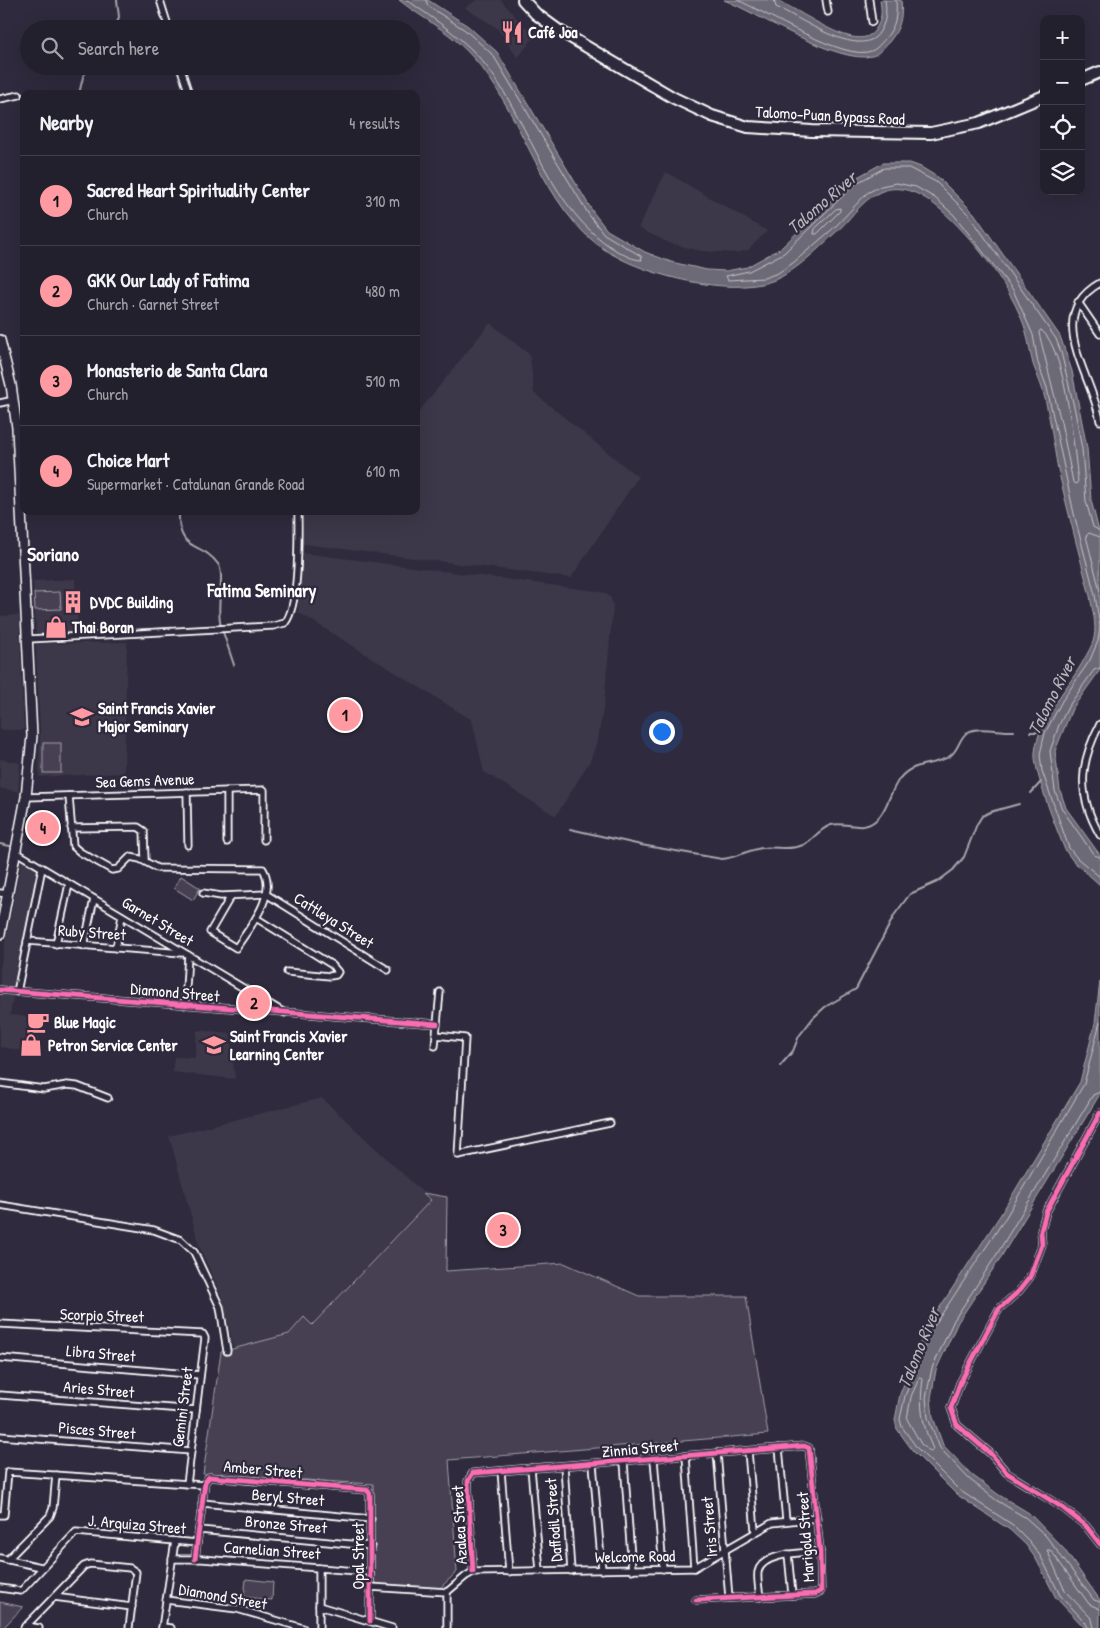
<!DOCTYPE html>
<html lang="en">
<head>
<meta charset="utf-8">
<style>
  body { margin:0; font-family:"Patrick Hand",sans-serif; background:#2f2d3a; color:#f1f3f6 }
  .controls { position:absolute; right:15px; top:15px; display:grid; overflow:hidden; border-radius:10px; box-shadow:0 5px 20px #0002 }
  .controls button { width:45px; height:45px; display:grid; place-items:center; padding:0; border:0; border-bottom:1px solid #403e4a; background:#23202e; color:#f1f3f6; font:25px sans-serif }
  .you { position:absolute; left:661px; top:731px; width:18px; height:18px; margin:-12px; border:4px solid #fff; border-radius:50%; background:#1a73e8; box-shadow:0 0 0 8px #1a73e833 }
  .badge { display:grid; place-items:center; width:32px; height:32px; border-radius:50%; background:#ff9aa2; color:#111; font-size:16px; font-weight:700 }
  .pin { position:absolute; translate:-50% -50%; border:2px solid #fff; box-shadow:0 1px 5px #0006 }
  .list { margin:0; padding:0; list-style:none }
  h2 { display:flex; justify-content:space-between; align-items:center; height:65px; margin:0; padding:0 20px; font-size:21px }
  h2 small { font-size:16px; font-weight:400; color:#a3a3aa }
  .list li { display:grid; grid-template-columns:32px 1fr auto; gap:15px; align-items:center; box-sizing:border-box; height:90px; padding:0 20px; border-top:1px solid #403e4a }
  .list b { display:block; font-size:19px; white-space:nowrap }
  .list p { margin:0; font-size:16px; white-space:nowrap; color:#a3a3aa }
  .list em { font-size:16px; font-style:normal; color:#a3a3aa }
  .icon { flex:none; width:28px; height:28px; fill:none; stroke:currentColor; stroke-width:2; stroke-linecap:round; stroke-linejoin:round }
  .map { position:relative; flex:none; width:1100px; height:1628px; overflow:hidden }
  .search { position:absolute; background:#23202e; box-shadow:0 5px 20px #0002; left:20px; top:20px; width:400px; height:55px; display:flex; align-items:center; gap:12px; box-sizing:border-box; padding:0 18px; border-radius:28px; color:#a3a3aa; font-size:19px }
  .panel { position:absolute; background:#23202e; box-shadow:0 5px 20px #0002; left:20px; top:90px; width:400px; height:425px; border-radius:10px }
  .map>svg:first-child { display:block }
  .built { fill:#3c3749 }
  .green { fill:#464152; stroke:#a2a0a8 }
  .water { fill:#6d6a77; stroke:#a7a6ad }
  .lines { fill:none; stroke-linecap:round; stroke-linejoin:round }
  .shore { stroke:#c5c3c9; stroke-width:1 }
  .stream { stroke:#a7a6ad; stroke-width:2 }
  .minor-casing { stroke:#fff; stroke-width:9 }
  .primary-casing { stroke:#fff; stroke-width:12 }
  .trunk-casing { stroke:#fff; stroke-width:14 }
  .minor { stroke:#2f2a3d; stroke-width:5.5 }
  .primary { stroke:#2f2a3d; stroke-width:9 }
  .trunk { stroke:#2f2a3d; stroke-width:10 }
  .cycleway-casing { stroke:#2f2a3d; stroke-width:8 }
  .cycleway { stroke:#f96db3; stroke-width:5 }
  .labels { text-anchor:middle; stroke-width:4.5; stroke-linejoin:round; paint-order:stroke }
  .poi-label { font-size:16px; font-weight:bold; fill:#fff; stroke:#2f2a3d; text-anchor:start }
  .street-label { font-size:16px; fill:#fff; stroke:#2f2a3d }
  .water-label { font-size:18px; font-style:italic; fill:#b6b4bb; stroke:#2f2a3d }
  .neighbourhood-label { font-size:18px; font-weight:bold; fill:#fff; stroke:#2f2a3d }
  .quarter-label { font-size:19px; font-weight:bold; fill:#fff; stroke:#2f2a3d }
</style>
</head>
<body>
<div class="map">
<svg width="1100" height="1628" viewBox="0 0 1100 1628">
  <rect width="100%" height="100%" fill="#2f2a3d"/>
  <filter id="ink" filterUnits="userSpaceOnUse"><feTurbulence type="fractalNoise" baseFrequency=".02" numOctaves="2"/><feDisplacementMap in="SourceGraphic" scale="10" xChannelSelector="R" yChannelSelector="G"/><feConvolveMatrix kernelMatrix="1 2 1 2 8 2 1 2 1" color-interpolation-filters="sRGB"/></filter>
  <g filter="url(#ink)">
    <!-- built -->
    <g class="built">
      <path d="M477,0H501L520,22L535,35L518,58L497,28L465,8Z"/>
      <path d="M666,172L767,231L748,250L736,253L701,251L669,243L638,228Z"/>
      <path d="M490,323L530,355L534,393L638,477L571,578L303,544V511H416V415Z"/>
      <path d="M303,553L596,591L605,593L611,598L613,606L610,640L604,703L598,739L590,761L556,816L484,772L472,720L298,612Z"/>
      <path d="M75,579L78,633L36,634L33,581Z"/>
      <path d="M19,615L24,730H0V616Z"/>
      <path d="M127,642L124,773L39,777L40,728L36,644Z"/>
      <path d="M0,759L20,763L18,792L0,788Z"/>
      <path d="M22,859L38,869L10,1015L41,1018L36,1053L0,1047V969Z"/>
      <path d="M197,1030L230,1033L235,1079L172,1072L174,1057L195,1058Z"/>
      <path d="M322,1098L431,1200L311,1325L304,1317L289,1334L234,1349L221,1295L200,1248L169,1136Z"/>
    </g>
    <!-- green -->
    <g class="green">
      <path d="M60,592L61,609L35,610L34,593Z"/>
      <rect x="43" y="743" width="18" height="30"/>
      <path d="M181,876L200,888L193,900L174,888Z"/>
      <path d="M423,1193L447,1197L446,1271L564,1263L639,1296H746L768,1434L449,1460L457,1572L440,1588L374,1585L373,1484L203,1474L221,1352L289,1334L304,1317L312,1325L431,1200Z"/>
      <path d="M246,1579L273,1582L272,1600L244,1597Z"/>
      <path d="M0,1602L23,1607L3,1628H0Z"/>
    </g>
    <!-- water -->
    <g class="water">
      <path d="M399,0H428L468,26L497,52L593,212L607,230L645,252L671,262L707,270L726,271L747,267L781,248L852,180L883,163H910L921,167L939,178L974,213L1060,336L1072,371L1087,448L1091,500L1100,535V670L1072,709L1055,751L1060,790L1066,808L1100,855V885L1073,861L1065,850C1057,830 1033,771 1035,752C1039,719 1064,693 1081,665C1085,657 1092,647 1094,638C1097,624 1092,609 1090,596C1079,554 1068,512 1058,469C1053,443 1050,416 1043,391C1040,381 1036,373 1033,364C1029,349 1028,334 1022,320C1007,282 972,237 941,210C925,196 902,182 880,192C860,201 850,221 834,234C818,249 801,266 781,277C741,299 659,278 621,259C547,224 529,128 482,68C469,52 454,37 436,26C424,17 411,10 399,0Z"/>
      <path d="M724,0C739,0 759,0 774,0C796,5 857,57 875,30C882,20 882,11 880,0H901C903,17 900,29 889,42C884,47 878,55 872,56C839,65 757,13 724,0Z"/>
      <path d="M1100,981V1094L1001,1257L958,1322L936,1370L931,1398L933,1417L943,1445L972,1475L999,1495L1029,1513L1064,1549L1100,1600V1628H1085L1056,1598L1036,1559L1026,1545L1010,1530L956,1494L913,1451L897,1429L895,1420L900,1394L925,1330L1001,1214L1080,1082L1095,1023Z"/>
    </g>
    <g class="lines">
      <!-- shore -->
      <g class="shore">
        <path d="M407,0C436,21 465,38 488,68C532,127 550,211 617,251C624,255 634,260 642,260L641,256L604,234L589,215L493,55L465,30L428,6L426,0"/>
        <path d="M737,0C765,11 845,62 871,51C877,49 881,43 885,39C896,26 897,16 896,0"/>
        <path d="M774,0L776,7C798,16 860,61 879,33C886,22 887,13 885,0"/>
        <path d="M836,209L840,208V211L817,234H814L815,229Z"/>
        <path d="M1041,330C1066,348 1074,450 1078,481L1076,484L1073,482L1061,422L1039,333Z"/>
        <path d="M1100,531L1093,527L1086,501L1082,449L1075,411L1061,352L1056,339L970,216L936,182L909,168H884L855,184L784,253L749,271L726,276L728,280L764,278L778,273L793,263L836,226L867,193L881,186L896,183L916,187L935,198L954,215L1013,290L1033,335L1038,363L1047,388L1074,514L1095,595L1100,627L1098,641L1090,660L1062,701L1045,733L1040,754L1042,771L1069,848L1077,858L1100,877"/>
        <path d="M1100,537L1089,533L1086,536L1100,591"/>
        <path d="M1100,668L1094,670L1068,707L1059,725L1050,751L1055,791L1062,809L1094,855L1100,857"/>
        <path d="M1100,1092L1093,1095L997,1254L954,1320L932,1368L926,1398L928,1418L940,1448L969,1479L996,1500L1026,1518L1045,1535L1094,1600L1100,1602"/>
        <path d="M920,1377L923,1379C919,1405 922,1425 933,1449L931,1452L921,1444L907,1419L911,1397Z"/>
        <path d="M1088,1628L1086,1623L1060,1595L1041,1557L1030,1542L1013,1525L959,1490L917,1448L902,1427L900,1419L905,1396L930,1332L1006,1217L1084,1084L1100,1022"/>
        <path d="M1094,1628L1092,1619L1065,1591L1047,1550H1050L1055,1556L1089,1604L1100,1609"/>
      </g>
      <!-- stream -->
      <g class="stream">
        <path d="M115,29L119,17L117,0"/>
        <path d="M79,94L83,77L89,66"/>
        <path d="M179,511C177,554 201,540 218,564C226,575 215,606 221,626"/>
        <path d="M223,632L234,665"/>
        <path d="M1030,732H1040"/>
        <path d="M1031,793L1041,782"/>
        <path d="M570,829L641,845L722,859C736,858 747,850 762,848C776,846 789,851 803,845C813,840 819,829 831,825C844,821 859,831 872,823C887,814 889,792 900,778C914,761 933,767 950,756C959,750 959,737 968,732C979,726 1001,732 1014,731"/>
        <path d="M0,844L10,846"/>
        <path d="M780,1066L793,1051L799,1036L813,1018L825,1007L856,989L895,914L910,894L937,882L953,870L964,857L977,824L982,816L990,812L1019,804"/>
      </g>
      <defs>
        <g id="minor">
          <path d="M160,0L169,29"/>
          <path d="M826,0L828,12"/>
          <path d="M869,0L872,22"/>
          <path d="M180,66L189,94"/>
          <path d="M0,99L19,95"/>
          <path d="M1100,283C1042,316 1093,375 1100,421"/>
          <path d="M1078,302L1100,334"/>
          <path d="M0,403L14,400"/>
          <path d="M29,639L273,626L285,623C300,604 298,536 298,511"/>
          <path d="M1100,724C1079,764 1077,795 1100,835"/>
          <path d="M187,792L188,845"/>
          <path d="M69,796L73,846L80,852L112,870L118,869L130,857L140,859L157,868L263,869C278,895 249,928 236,948L210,932L231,896"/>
          <path d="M26,797L264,790V840"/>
          <path d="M71,828L138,827L144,831L145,861"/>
          <path d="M227,842V791"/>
          <path d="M16,852L285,1013"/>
          <path d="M0,893L8,894"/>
          <path d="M203,893L221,896L266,894L388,970"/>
          <path d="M256,918L332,965L338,972L336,975L330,976L287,972"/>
          <path d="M27,941L182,953"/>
          <path d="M56,944L69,884"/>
          <path d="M84,946L94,899"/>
          <path d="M116,948L122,916"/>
          <path d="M0,990L437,1024"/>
          <path d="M17,992L42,868"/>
          <path d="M185,1005L188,955"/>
          <path d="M436,1035L465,1038L458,1155L610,1123"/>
          <path d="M435,1046L440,992"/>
          <path d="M0,1083L44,1089L67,1085L77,1086L108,1098"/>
          <path d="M1100,1113L1046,1212L1041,1231L1042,1245L1030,1277L1019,1291L999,1309L960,1383L951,1408L957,1425L991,1454L1007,1473L1063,1508L1086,1526L1100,1544"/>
          <path d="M0,1205L154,1230L181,1240L194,1252L220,1307L227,1351"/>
          <path d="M0,1324L203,1334L205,1338L187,1484"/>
          <path d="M0,1358L200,1375"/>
          <path d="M0,1395L196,1410"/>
          <path d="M0,1436L191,1451"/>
          <path d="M779,1448L786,1520"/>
          <path d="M748,1451L755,1531"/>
          <path d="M717,1453L729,1598"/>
          <path d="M686,1456L694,1568"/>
          <path d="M654,1459L663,1569"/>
          <path d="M624,1462L632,1570"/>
          <path d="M593,1464L602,1570"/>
          <path d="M564,1466L571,1571"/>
          <path d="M531,1468L540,1571"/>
          <path d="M501,1471L509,1572"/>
          <path d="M202,1503L371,1519"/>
          <path d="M0,1515H4L8,1472L204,1485"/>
          <path d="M199,1530L371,1546"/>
          <path d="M788,1554L792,1595"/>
          <path d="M0,1558L41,1567"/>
          <path d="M172,1559H202L370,1572"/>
          <path d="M195,1559L205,1482L209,1477L367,1490L370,1494V1621"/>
          <path d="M7,1560L50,1516L53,1508L56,1475"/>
          <path d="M319,1568V1628"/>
          <path d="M473,1572L468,1481L473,1473L804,1446L809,1448L820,1551L821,1591L815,1594L696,1600"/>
          <path d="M370,1587L447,1592"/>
          <path d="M0,1588L21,1591L76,1532L197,1543"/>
          <path d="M447,1592L466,1576L473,1572L694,1568L772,1523L817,1518"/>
          <path d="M447,1592V1628"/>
          <path d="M54,1597L132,1607"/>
          <path d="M760,1597C759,1589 757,1580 758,1572C762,1552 805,1553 820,1551"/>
          <path d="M166,1600L237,1609L303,1628"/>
          <path d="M319,1606L392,1628"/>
          <path d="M25,1626L39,1628"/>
          <path d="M162,1627L171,1628"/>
          <path d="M24,1628L84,1566L90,1564L130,1568L136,1572L129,1628"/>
          <path d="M162,1628L175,1541"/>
        </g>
        <path id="primary" d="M0,340L11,385L17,428L32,736L26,797L0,934"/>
        <g id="trunk">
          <path d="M523,0L536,14L558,30L674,98L712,116L748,127L812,131L931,133L979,123L1044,96"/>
          <path d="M1081,80L1100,72"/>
        </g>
      </defs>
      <!-- minor casing -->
      <use href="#minor" class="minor-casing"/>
      <!-- primary casing -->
      <use href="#primary" class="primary-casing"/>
      <!-- trunk casing -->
      <use href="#trunk" class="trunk-casing"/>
      <!-- minor -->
      <use href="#minor" class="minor"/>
      <!-- primary -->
      <use href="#primary" class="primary"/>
      <!-- trunk -->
      <use href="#trunk" class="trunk"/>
      <defs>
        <g id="cycleway">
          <path d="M0,990L437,1024"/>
          <path d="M1100,1113L1046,1212L1041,1231L1042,1245L1030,1277L1019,1291L999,1309L960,1383L951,1408L957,1425L991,1454L1007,1473L1063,1508L1086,1526L1100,1544"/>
          <path d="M195,1559L205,1482L209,1477L367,1490L370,1494V1621"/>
          <path d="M473,1572L468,1481L473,1473L804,1446L809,1448L820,1551L821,1591L815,1594L696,1600"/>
        </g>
      </defs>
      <!-- cycleway casing -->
      <use href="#cycleway" class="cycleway-casing"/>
      <!-- cycleway -->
      <use href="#cycleway" class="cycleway"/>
    </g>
  </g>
  <!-- icons -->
  <defs>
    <symbol id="restaurant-bare" viewBox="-9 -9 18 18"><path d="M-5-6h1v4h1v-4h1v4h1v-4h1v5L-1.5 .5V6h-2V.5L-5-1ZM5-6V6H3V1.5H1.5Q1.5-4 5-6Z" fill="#ff9aa2" stroke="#2f2a3d" stroke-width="2.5" paint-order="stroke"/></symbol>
    <symbol id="building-bare" viewBox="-9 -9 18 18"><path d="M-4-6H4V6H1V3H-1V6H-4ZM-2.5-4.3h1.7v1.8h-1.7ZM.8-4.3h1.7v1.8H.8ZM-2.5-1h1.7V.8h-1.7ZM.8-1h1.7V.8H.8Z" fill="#ff9aa2" stroke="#2f2a3d" stroke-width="2.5" paint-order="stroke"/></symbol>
    <symbol id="shop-bare" viewBox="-9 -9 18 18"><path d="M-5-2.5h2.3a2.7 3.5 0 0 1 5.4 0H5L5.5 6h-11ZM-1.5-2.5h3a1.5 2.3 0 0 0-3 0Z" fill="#ff9aa2" stroke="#2f2a3d" stroke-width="2.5" paint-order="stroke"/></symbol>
    <symbol id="university-bare" viewBox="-9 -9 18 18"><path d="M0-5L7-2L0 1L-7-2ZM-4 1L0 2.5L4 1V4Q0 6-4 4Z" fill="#ff9aa2" stroke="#2f2a3d" stroke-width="2.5" paint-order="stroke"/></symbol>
    <symbol id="cafe-bare" viewBox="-9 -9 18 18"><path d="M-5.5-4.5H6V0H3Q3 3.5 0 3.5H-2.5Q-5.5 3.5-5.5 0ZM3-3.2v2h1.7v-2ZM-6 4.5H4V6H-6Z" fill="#ff9aa2" stroke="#2f2a3d" stroke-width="2.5" paint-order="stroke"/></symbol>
    <symbol id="school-bare" viewBox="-9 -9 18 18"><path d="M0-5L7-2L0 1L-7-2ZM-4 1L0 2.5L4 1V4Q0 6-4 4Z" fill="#ff9aa2" stroke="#2f2a3d" stroke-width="2.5" paint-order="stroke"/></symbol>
  </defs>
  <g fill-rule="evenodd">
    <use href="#restaurant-bare" x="496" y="16" width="32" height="32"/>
    <use href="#building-bare" x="57" y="586" width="32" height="32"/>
    <use href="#shop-bare" x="40" y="611" width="32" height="32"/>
    <use href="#university-bare" x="66" y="701" width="32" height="32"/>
    <use href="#cafe-bare" x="22" y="1006" width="32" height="32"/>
    <use href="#shop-bare" x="15" y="1029" width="32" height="32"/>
    <use href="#school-bare" x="198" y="1029" width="32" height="32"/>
  </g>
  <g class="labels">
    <!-- poi labels -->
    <g class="poi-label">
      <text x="528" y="38">Café Joa</text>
      <text x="90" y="608">DVDC Building</text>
      <text x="72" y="633">Thai Boran</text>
      <text x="98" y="714">Saint Francis Xavier<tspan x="98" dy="18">Major Seminary</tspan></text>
      <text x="54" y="1028">Blue Magic</text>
      <text x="230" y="1042">Saint Francis Xavier<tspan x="230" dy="18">Learning Center</tspan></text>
      <text x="48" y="1051">Petron Service Center</text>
    </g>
    <!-- street labels -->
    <g class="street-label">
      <text transform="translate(830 115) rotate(3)" y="6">Talomo-Puan Bypass Road</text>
      <text transform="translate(145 780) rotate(-2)" y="6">Sea Gems Avenue</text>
      <text transform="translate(334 920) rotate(32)" y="6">Cattleya Street</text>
      <text transform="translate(158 921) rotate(31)" y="6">Garnet Street</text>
      <text transform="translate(92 932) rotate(4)" y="6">Ruby Street</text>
      <text transform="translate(175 992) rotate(5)" y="6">Diamond Street</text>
      <text transform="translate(102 1315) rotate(2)" y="6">Scorpio Street</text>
      <text transform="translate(101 1353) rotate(5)" y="6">Libra Street</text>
      <text transform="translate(99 1389) rotate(5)" y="6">Aries Street</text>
      <text transform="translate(182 1407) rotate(-83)" y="6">Gemini Street</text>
      <text transform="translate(97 1430) rotate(5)" y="6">Pisces Street</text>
      <text transform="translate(640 1448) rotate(-5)" y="6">Zinnia Street</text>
      <text transform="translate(263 1469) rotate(5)" y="6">Amber Street</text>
      <text transform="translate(288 1497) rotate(5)" y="6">Beryl Street</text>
      <text transform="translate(553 1520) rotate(-94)" y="6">Daffodil Street</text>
      <text transform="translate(137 1524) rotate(5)" y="6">J. Arquiza Street</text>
      <text transform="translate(286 1524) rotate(5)" y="6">Bronze Street</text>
      <text transform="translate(459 1525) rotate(-93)" y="6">Azalea Street</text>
      <text transform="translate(709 1527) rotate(-95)" y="6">Iris Street</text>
      <text transform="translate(805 1537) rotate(-94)" y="6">Marigold Street</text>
      <text transform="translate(272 1550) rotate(4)" y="6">Carnelian Street</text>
      <text transform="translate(358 1556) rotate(-90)" y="6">Opal Street</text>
      <text transform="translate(635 1556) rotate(-1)" y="6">Welcome Road</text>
      <text transform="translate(223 1596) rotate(10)" y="6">Diamond Street</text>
    </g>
    <!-- water labels -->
    <g class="water-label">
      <text transform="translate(822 203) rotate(-41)" y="6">Talomo River</text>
      <text transform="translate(1052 696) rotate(-63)" y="6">Talomo River</text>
      <text transform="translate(919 1348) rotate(-68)" y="6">Talomo River</text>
    </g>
    <!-- neighbourhood labels -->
    <g class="neighbourhood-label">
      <text x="262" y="597">Fatima Seminary</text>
    </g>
    <!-- quarter labels -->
    <g class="quarter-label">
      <text x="53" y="561">Soriano</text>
    </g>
  </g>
</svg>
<div class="controls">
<button>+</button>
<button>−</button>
<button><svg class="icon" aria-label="locate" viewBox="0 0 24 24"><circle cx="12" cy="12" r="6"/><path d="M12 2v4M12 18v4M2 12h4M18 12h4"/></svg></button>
<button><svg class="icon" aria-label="layers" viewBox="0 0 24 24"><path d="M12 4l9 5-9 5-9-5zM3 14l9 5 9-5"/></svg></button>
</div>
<div class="you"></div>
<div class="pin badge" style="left:345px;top:715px">1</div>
<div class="pin badge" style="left:254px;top:1003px">2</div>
<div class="pin badge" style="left:503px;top:1230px">3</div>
<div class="pin badge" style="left:43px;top:828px">4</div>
<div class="search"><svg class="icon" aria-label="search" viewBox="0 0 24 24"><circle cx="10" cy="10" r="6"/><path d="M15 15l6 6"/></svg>Search here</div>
<section class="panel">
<h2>Nearby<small>4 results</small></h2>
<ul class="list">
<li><span class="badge">1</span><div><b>Sacred Heart Spirituality Center</b><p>Church</p></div><em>310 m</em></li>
<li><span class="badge">2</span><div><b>GKK Our Lady of Fatima</b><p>Church · Garnet Street</p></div><em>480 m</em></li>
<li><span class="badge">3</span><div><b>Monasterio de Santa Clara</b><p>Church</p></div><em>510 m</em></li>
<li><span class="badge">4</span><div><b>Choice Mart</b><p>Supermarket · Catalunan Grande Road</p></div><em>610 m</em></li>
</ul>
</section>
</div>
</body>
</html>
